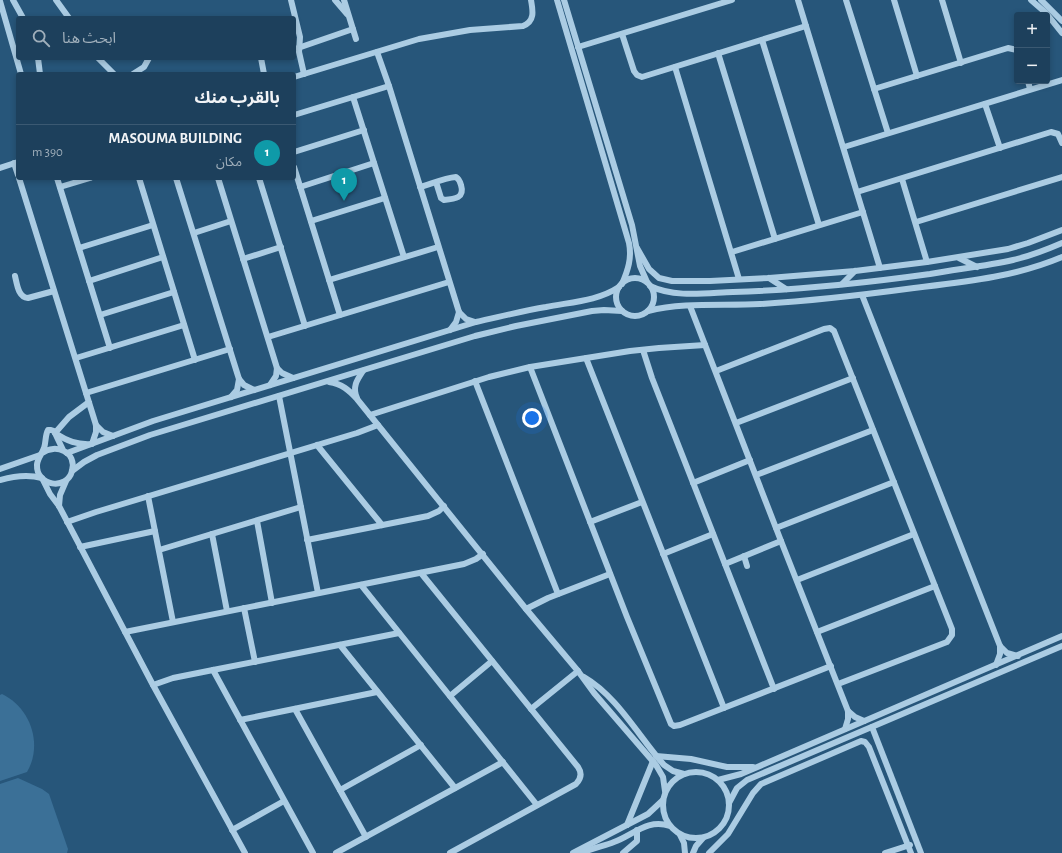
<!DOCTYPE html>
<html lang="ar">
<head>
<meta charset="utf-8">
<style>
  body { margin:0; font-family:"Alegreya Sans","Noto Sans Arabic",sans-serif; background:#2a4b65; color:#f1f3f6; direction:rtl }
  .controls { position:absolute; right:12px; top:12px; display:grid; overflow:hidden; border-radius:4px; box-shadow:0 2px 6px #0003 }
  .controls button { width:36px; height:36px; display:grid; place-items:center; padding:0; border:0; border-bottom:1px solid #3b5972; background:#1d405c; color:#f1f3f6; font:20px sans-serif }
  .you { position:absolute; left:532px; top:418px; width:14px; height:14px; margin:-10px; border:3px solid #fff; border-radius:50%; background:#1a73e8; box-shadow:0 0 0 6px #1a73e833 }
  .badge { display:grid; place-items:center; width:26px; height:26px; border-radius:50%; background:#ea580c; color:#fff; font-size:13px; font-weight:700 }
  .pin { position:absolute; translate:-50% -33px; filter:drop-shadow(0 1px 2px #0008) }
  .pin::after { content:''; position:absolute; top:21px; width:14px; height:12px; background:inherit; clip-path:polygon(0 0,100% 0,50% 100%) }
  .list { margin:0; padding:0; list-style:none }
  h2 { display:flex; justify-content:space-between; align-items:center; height:52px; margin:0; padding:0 16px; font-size:17px }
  h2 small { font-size:13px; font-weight:400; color:#a0afbb }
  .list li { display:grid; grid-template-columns:26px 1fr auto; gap:12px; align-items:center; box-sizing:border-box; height:56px; padding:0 16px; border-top:1px solid #3b5972 }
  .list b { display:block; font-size:15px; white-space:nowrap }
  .list p { margin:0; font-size:13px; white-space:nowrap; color:#a0afbb }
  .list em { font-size:13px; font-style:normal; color:#a0afbb }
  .icon { flex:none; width:22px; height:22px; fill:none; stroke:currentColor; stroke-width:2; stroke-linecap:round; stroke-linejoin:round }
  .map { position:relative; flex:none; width:1062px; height:853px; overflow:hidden; direction:ltr }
  .search { position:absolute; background:#1d405c; box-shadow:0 2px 6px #0003; left:16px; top:16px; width:280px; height:44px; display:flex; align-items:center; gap:10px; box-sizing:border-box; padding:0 14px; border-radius:4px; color:#a0afbb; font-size:15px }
  .panel { position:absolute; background:#1d405c; box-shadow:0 2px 6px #0003; left:16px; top:72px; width:280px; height:108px; border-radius:4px; direction:rtl }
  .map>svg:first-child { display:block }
  .park { fill:#3b7097 }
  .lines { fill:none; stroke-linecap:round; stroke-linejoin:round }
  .minor { stroke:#abcce3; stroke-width:6 }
</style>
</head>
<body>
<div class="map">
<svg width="1062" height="853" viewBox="0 0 1062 853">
  <rect width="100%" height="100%" fill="#27567a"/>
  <!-- park -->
  <g class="park">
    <path d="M2,694C31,708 43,745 27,772L0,781V695Z"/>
    <path d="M18,778L42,789L49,794L68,849L67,853H0V784Z"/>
  </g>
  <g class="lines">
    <!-- minor -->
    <g class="minor">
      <path d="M13,0L23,18"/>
      <path d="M56,0L69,18"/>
      <path d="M291,0L300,37L299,52L304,74"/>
      <path d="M335,0L347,14"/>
      <path d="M344,0L356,39"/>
      <path d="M557,0L629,243C632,258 628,270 622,284"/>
      <path d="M564,0L632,225L640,266L647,282"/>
      <path d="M798,0L880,268"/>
      <path d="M846,0L888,133"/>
      <path d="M894,0L917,76"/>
      <path d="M942,0L961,63"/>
      <path d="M1031,0L1046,13L1062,33"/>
      <path d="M1041,0L1062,21"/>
      <path d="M0,1L21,74"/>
      <path d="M622,34L634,71L637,75L642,77L806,26"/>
      <path d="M762,40L819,225"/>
      <path d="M578,47L732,0"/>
      <path d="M298,48L353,29"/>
      <path d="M377,52L389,86L459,312L466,319L475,322"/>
      <path d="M718,53L775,239"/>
      <path d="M38,58L40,74"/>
      <path d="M98,58L114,74"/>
      <path d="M261,58L264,74"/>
      <path d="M675,67L739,279"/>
      <path d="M133,74L144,67L149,58"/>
      <path d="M294,77L419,39L470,30L523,26C535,21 533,11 531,0"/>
      <path d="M1028,81L1030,89"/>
      <path d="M874,89L1008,48L1017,50"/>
      <path d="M353,97L404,257"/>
      <path d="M985,104L1000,148"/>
      <path d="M294,115L389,86"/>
      <path d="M844,147L1062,80"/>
      <path d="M294,152L364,130"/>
      <path d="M14,163L18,175"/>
      <path d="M294,167L340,315"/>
      <path d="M0,168L18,162"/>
      <path d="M19,178L96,425V432L92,444C77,445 67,441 55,433L69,417L89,402"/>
      <path d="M57,178L110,348"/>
      <path d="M139,178L195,360"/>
      <path d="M176,178L239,379L244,385L254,390"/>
      <path d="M218,178L277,368L276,376L270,385"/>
      <path d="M259,178L305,326"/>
      <path d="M902,179L927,262"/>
      <path d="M60,187L90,178"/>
      <path d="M300,187L374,163"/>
      <path d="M420,187C431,184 444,178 456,177C459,179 460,181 461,185C465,198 455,199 444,200L441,198L436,182"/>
      <path d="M857,192L1051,132L1058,134L1062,143"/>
      <path d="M311,221L385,198"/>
      <path d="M916,222L1062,177"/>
      <path d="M194,233L231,221"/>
      <path d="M79,248L153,225"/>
      <path d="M637,248L649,269L659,278L672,281H710L769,278L855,271L927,262L1008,249L1028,243L1062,230"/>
      <path d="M732,252L863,212"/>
      <path d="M959,258L977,267"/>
      <path d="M243,259L281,247"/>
      <path d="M15,276C17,284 18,297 28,298L54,291"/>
      <path d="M769,278L786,289"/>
      <circle cx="635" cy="297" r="19"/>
      <path d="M329,280L438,247"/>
      <path d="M89,281L163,257"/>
      <path d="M842,284L855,271"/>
      <path d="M650,286C675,298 706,293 733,292C799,290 865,283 930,274C958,269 986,266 1013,260C1030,256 1046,250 1062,243"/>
      <path d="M862,295L1000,646L1007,653L1018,656"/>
      <path d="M690,306L781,541L848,711V719L845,729"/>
      <path d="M648,311C684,302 723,306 760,304C811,301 862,295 914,288C964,282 1015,277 1062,257"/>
      <path d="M100,315L174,292"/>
      <path d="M450,330L456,322L459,312"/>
      <path d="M268,337L449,282"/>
      <path d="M643,350L652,378L774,689"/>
      <path d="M76,358L184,325"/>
      <path d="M586,358L724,708"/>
      <path d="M530,367L627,617L671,724L674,726L680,725L831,666"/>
      <path d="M277,368L282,373L293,378"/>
      <path d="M716,371L824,329L830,328L834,331L952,629V635L947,642L838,684"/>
      <path d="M475,381L558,594"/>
      <path d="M329,382C342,384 349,390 357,399L526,609L578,671L594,693L656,765L663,777L665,791"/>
      <path d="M86,393L230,349"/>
      <path d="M279,396L318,593"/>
      <path d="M231,397L237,390L239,379"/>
      <path d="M357,398C352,387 357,380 363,371"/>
      <path d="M370,415L489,377L530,367L630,351L659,348L705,345"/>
      <path d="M736,423L853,378"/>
      <path d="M96,425L103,432L113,436"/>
      <path d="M317,445L382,525"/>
      <path d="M42,453C56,443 77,452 72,471C67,491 36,486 37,465C37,459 42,454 44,448C46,443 45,435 48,430H51L54,431L63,450"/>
      <path d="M67,453L153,421L476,322C499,317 522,311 546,307C571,302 598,301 619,287"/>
      <path d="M0,469L40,455"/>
      <path d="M72,471L84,462L97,455L150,435L475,336L516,326L592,311L604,310L622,311"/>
      <path d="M756,475L873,430"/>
      <path d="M0,480C14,476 27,474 42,478"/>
      <path d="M43,480L50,494L59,506L153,685L245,853"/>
      <path d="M693,483L750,460"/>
      <path d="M148,496L173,622"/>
      <path d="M59,506L60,495L66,481"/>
      <path d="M257,521L272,603"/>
      <path d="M67,522L96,512L357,433L378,425"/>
      <path d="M590,522L642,502"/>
      <path d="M776,528L894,482"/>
      <path d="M212,534L227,611"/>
      <path d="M307,540L428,516L439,511L444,506"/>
      <path d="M80,547L155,531"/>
      <path d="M159,550L301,507"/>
      <path d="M663,554L713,534"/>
      <path d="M744,556L747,566"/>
      <path d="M725,564L781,541"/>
      <path d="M421,573L578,767C582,773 581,779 576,784L450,853"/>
      <path d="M797,580L914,534"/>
      <path d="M361,585L537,805"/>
      <path d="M244,608L255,662"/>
      <path d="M526,609L548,598L610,574"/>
      <path d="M125,632L464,564L476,559L483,554"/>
      <path d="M817,632L935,586"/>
      <path d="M340,645L455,788"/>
      <path d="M996,665L1000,654V646"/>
      <path d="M213,670L313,853"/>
      <path d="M584,677C617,696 639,737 664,765L673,771L684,774"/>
      <path d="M153,685L173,678L213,670L399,633"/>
      <path d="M450,696L492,661"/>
      <path d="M295,709L366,837"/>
      <path d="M531,709L578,671"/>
      <path d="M848,711L855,717L864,721"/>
      <path d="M240,720L377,692"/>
      <path d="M872,727L921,853"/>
      <path d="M656,756L691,759L727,767H753"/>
      <circle cx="696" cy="805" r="33"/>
      <path d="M718,780L741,774L1062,636"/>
      <path d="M340,790L421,745"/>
      <path d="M729,803L737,788L747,780L1062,646"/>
      <path d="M627,825L653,761"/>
      <path d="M232,830L284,801"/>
      <path d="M680,835L684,843L685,853"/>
      <path d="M336,853L503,762"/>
      <path d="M573,853L648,814L663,800"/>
      <path d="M582,853C592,848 604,846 614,842C633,835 648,818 670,826"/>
      <path d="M623,853L637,841V830"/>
      <path d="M693,853L696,846L703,838"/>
      <path d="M709,853L728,834L753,793L761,784L861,741L865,742L869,747L911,853"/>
      <path d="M885,853L910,845"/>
    </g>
  </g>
</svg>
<div class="controls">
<button>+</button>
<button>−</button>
</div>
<div class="you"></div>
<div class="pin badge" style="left:344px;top:201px;background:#0f9aa8">1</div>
<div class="search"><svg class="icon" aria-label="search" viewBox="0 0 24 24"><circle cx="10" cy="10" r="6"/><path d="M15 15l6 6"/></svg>ابحث هنا</div>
<section class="panel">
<h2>بالقرب منك<small></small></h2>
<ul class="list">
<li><span class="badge" style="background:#0f9aa8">1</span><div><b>MASOUMA BUILDING</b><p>مكان</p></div><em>390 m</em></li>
</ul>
</section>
</div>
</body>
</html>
